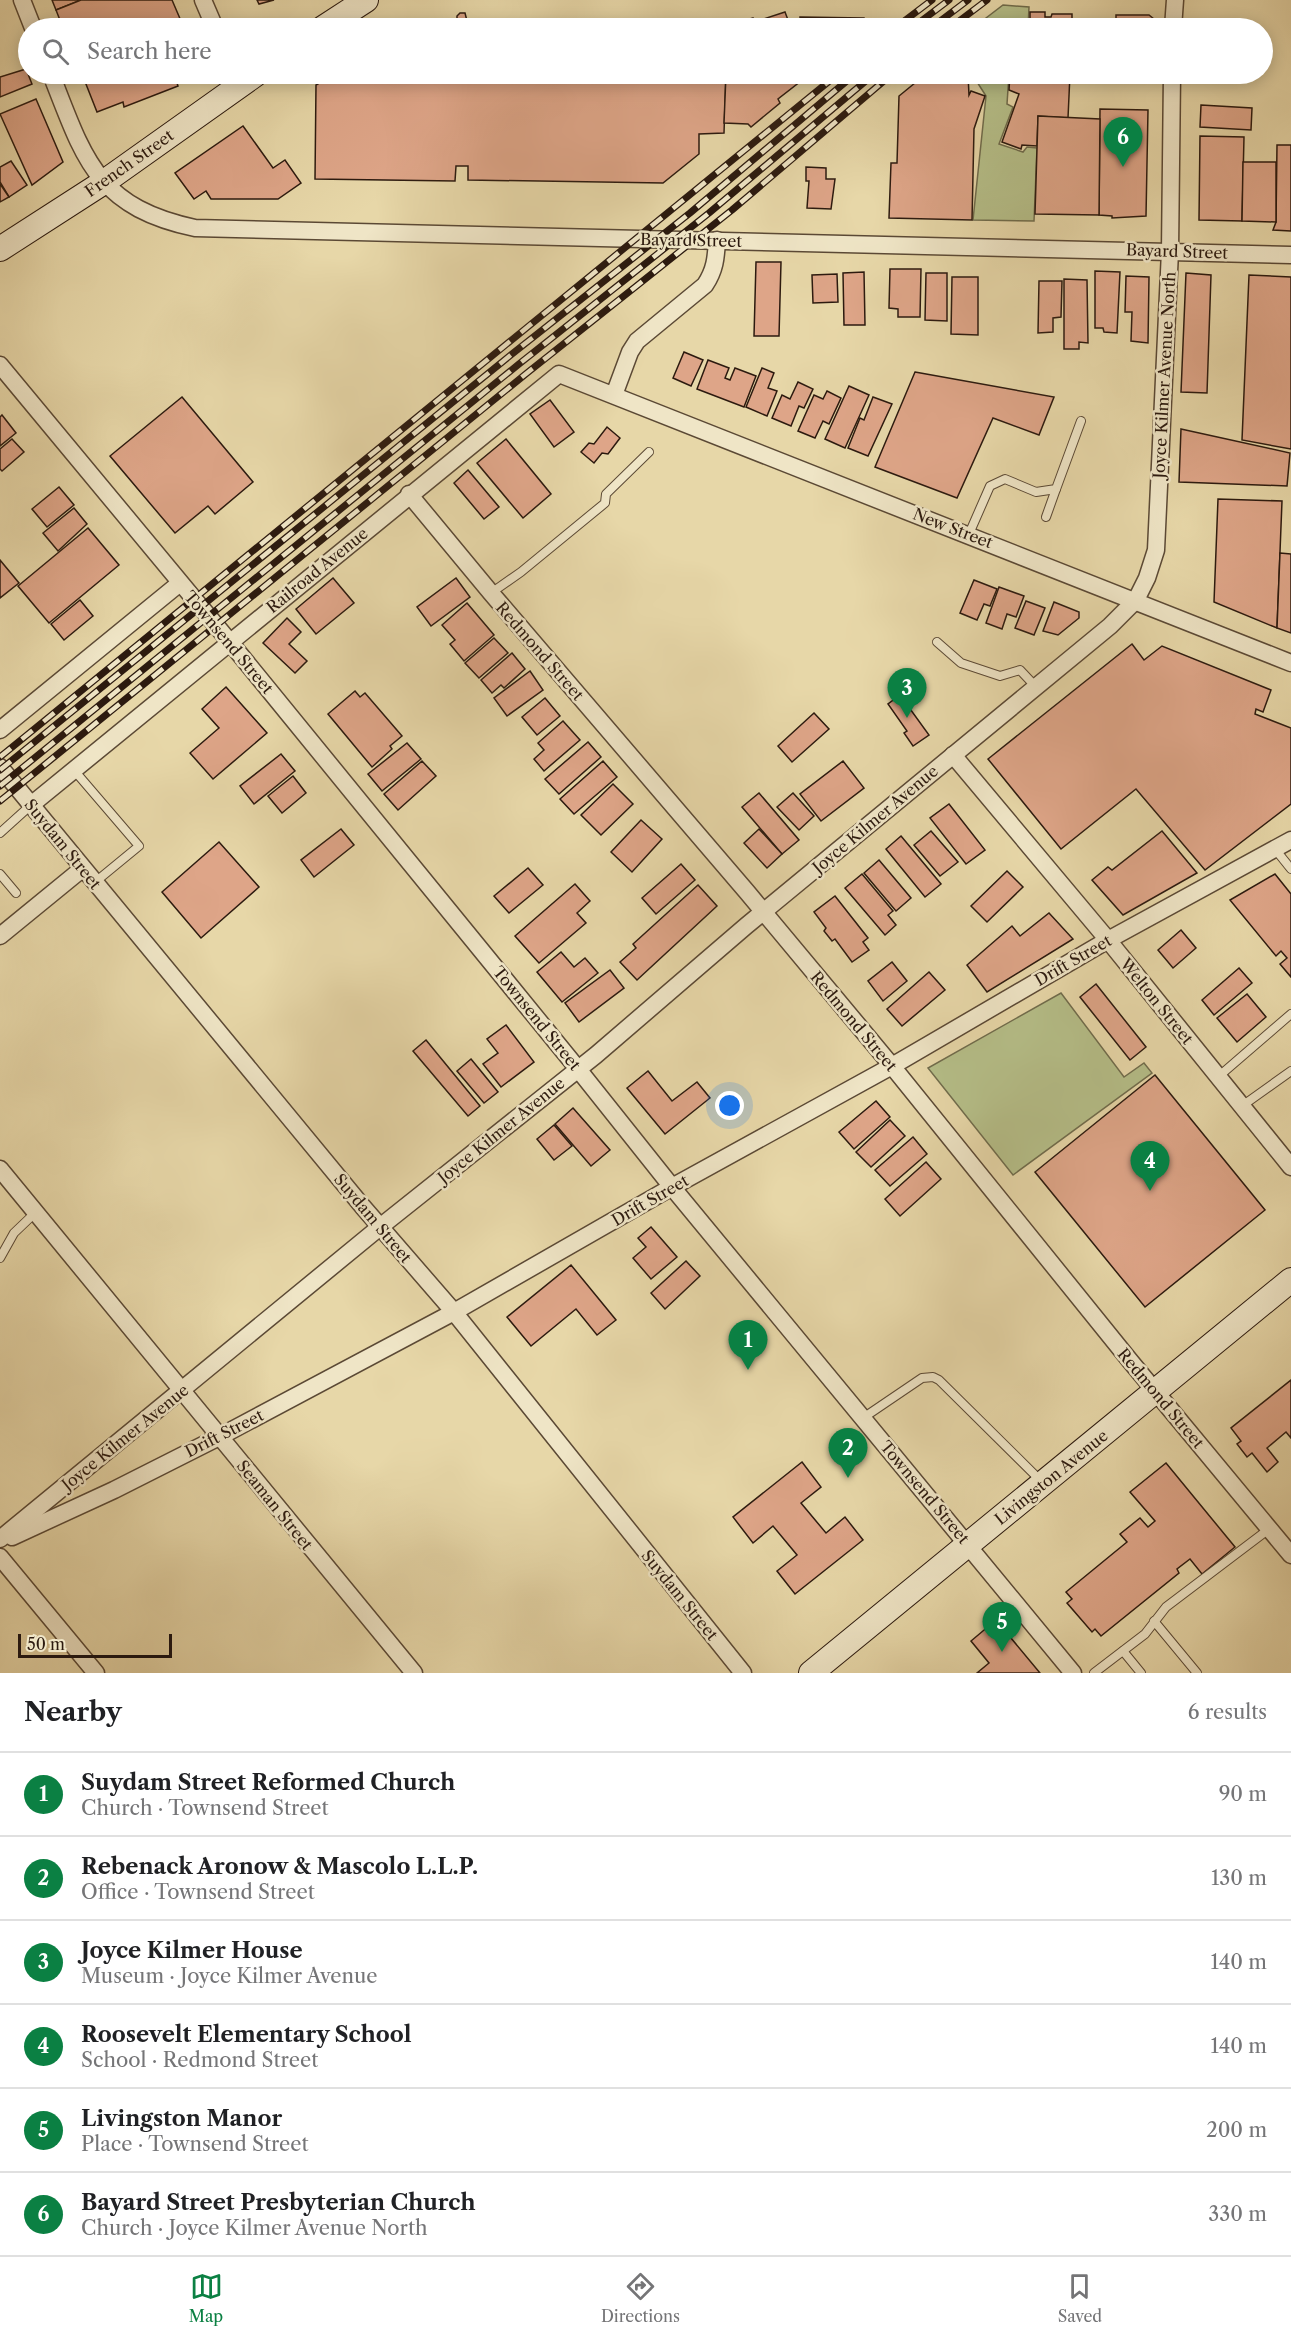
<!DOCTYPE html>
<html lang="en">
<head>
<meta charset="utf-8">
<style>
  body { margin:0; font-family:"Libre Caslon Text",serif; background:#f2f2f2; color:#202124 }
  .scale { position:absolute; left:18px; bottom:15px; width:154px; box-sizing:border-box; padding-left:6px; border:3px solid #2c1a0f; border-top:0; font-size:16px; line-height:21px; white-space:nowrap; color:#2c1a0f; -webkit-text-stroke:4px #efe5c6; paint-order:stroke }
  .you { position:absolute; left:730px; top:1106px; width:21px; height:21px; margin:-15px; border:4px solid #fff; border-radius:50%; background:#1a73e8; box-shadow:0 0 0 9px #1a73e833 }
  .badge { display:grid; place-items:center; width:39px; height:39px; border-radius:50%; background:#0b8043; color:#fff; font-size:20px; font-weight:700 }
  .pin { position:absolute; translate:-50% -50px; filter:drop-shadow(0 2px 3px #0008) }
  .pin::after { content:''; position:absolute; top:32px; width:21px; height:18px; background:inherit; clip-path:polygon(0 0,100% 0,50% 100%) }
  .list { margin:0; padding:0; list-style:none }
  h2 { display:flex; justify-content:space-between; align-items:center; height:78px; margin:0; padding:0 24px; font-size:26px }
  h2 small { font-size:20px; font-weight:400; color:#757577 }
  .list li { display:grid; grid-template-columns:39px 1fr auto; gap:18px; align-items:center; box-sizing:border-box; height:84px; padding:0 24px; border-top:2px solid #e0e0e0 }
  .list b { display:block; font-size:22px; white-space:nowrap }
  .list p { margin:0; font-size:20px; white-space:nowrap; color:#757577 }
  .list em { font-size:20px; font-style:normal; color:#757577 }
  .icon { flex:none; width:33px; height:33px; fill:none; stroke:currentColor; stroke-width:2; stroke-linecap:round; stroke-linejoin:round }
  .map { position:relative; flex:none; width:1291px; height:1673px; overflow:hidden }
  .search { position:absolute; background:#fff; box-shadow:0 3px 15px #0003; left:18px; right:18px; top:18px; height:66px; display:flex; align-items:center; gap:15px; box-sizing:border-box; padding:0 21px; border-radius:33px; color:#757577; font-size:22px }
  .sheet { height:582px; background:#fff }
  nav { display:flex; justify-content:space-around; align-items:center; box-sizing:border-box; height:84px; border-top:2px solid #e0e0e0; background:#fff; font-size:16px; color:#757577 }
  nav a { display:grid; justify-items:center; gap:3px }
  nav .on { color:#0b8043 }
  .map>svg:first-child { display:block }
  .green { fill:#b5be88; stroke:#706c4c; stroke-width:1.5 }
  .building { fill:#dea588; stroke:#2c1a0f; stroke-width:1.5 }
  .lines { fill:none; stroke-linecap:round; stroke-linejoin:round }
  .service-casing { stroke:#5b4935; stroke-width:10 }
  .minor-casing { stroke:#5b4935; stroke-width:19 }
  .secondary-casing { stroke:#2c1a0f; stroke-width:26 }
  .service { stroke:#efe5c6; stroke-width:8 }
  .minor { stroke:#efe5c6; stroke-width:16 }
  .secondary { stroke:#efe5c6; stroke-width:24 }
  .rail-casing { stroke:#2c1a0f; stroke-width:7 }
  .rail { stroke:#efe5c6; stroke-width:4.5; stroke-dasharray:14; stroke-linecap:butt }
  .labels { text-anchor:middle; stroke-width:5; stroke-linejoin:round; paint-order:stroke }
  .street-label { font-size:16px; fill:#2c1a0f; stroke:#efe5c6 }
</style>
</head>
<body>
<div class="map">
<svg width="1291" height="1673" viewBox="0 0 1291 1673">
  <rect width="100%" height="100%" fill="#e7d7a8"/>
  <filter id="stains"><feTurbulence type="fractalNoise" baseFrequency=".00333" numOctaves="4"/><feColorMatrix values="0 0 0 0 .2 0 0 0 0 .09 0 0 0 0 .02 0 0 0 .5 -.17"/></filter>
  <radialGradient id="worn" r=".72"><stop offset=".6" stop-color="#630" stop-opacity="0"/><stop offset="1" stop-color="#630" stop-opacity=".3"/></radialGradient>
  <!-- green -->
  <g class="green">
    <path d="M1003,5L1029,7L1028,28H973Z"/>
    <path d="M972,74H1009L1007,104L1013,107L999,144L1023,152L1027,147L1037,148L1034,221L973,220L986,96Z"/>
    <path d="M1061,993L1124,1077L1144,1063L1152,1073L1013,1175L928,1068Z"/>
  </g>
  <!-- building -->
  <g class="building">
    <path d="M52,0H81L56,10Z"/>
    <path d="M81,0H172L184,28H63L56,10Z"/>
    <path d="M257,0H274L259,4Z"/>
    <path d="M785,12L791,28H731L730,25L753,18L754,22Z"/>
    <path d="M1030,12H1045V17H1051L1052,14H1072V28H1030Z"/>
    <path d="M460,13H465L467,21L700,26V28H457V16Z"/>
    <path d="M1116,15H1149L1154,19V28H1116Z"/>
    <path d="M800,17L864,18V28H793L800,26Z"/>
    <rect x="1072" y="20" width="21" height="8"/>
    <path d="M411,22H444V28H400Z"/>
    <path d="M26,69L32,84L0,97V77Z"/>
    <path d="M82,74H191L176,80L178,86L124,107L123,102L97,112Z"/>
    <path d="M334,74H726L724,133L699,134V154L663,183L468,180V166H456L455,181L315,179L316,85Z"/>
    <path d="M726,74H810L778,99L780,103L751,127L748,124L724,123Z"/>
    <path d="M926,74H968L969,95L971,91L985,96L974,129L972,220L889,218L891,163H897L899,96Z"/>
    <path d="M1010,74H1070L1068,118L1038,116L1037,146L1022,145L1021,149L1002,142L1019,94L1009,90Z"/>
    <path d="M1099,74H1147V81L1105,80V75Z"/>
    <path d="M36,99L63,162L32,185L0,114Z"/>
    <path d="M1201,105L1252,108L1251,130L1200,127Z"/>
    <path d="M1100,109L1148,110L1146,216L1112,218V216L1099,215Z"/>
    <path d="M1038,116L1100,119L1099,215L1035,214Z"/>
    <path d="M243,126L273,168L285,160L301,183L278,199H211L206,191L194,199L175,173Z"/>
    <path d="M1200,136L1244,137L1242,221L1199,220Z"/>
    <path d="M1277,145H1291V231L1273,230L1276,222Z"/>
    <path d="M11,161L27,185L9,197L0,182V167Z"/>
    <path d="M1243,162H1276V222L1242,221Z"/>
    <path d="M806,167L826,168V179H835L831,209L807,208L809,181H806Z"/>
    <path d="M0,184L9,197L0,202Z"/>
    <path d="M756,262H781L779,336H754Z"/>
    <path d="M890,269H921L920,317H898V309L889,308Z"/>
    <path d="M1095,271L1120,272L1117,333L1104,332L1103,328H1095Z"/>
    <path d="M864,272L865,325H844L843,273Z"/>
    <path d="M926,273H947V321L925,320Z"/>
    <path d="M1186,273L1211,275L1207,393L1181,392Z"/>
    <path d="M837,274L838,302L813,303L812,275Z"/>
    <path d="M1249,275L1291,277V449L1242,440Z"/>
    <path d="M1126,276L1149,277L1148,343L1131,341L1132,312H1125Z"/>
    <path d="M952,277H978V335L951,334Z"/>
    <path d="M1064,279L1087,280L1088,343L1079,342V349H1064Z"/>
    <path d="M1039,281H1062L1061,317L1053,318V332L1038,333Z"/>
    <path d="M684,352L703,360L691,386L673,378Z"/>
    <path d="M708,360L729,368L725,378L730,380L735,368L756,376L744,407L697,389Z"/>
    <path d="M762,368L774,373L768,388L777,391L767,416L746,407Z"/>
    <path d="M915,372L1054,397L1039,435L993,418L957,498L875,467Z"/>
    <path d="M798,382L813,389L804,408L799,406L791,426L772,418L782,395L790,399Z"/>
    <path d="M849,386L869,395L845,448L825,439Z"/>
    <path d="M827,391L841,398L829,424L823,421L815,438L798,431L814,395L823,399Z"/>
    <path d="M182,397L253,482L215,514L208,506L175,533L110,456Z"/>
    <path d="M873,397L892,404L868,456L848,448L860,418L864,420Z"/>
    <path d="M550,400L574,432L554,447L530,414Z"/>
    <path d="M2,415L16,433L0,446V417Z"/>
    <path d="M607,427L620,438L608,454L602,453L594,463L581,452L589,443L594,444Z"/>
    <path d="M1181,429L1290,453L1287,486L1179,482Z"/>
    <path d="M12,439L24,452L2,471L0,469V449Z"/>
    <path d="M506,439L551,494L523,518L477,463Z"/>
    <path d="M468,470L499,507L484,519L454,483Z"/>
    <path d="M59,487L74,505L47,527L32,509Z"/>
    <path d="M1218,499L1282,501L1277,628L1214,602Z"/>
    <path d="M74,508L87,524L58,551L43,533Z"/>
    <path d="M88,528L119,565L49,623L18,586Z"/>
    <path d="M1280,553L1291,554V633L1277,628Z"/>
    <path d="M0,560L19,583L0,598Z"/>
    <path d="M333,578L354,603L316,634L296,609Z"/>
    <path d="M456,578L470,597L431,626L417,607Z"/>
    <path d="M974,580L997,589L990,606L984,604L977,620L960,613Z"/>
    <path d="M999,587L1024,596L1016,617L1007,614L1002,629L986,623Z"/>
    <path d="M80,600L93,616L64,640L51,624Z"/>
    <path d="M1026,601L1045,608L1034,635L1015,628Z"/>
    <path d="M1054,602L1079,612V618L1058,635L1043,631Z"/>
    <path d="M467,603L494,635L464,661L450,644L455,640L442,625Z"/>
    <path d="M287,618L301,632L289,644L307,661L295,673L263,643Z"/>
    <path d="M494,638L508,653L479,678L465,663Z"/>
    <path d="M1132,644L1144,660L1162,646L1271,690L1263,712L1256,709L1255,714L1291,728V804L1205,870L1136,789L1061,849L988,759Z"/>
    <path d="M512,653L525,669L504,688L501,685L492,693L481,680Z"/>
    <path d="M530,671L543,690L507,716L494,698Z"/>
    <path d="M226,687L267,733L213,779L190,753L219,728L202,709Z"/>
    <path d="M355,691L360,697L365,693L402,736L390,746L392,749L372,767L328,714Z"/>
    <path d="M900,695L929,735L913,746L904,733L907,731L888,704Z"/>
    <path d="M545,698L560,716L537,735L522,717Z"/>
    <path d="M814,713L829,729L792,762L778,746Z"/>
    <path d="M563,721L580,740L544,771L534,759L544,750L538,743Z"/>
    <path d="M588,742L601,757L559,794L545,779Z"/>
    <path d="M407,743L421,759L382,791L368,774Z"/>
    <path d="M281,754L295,771L254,804L240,786Z"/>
    <path d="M422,761L436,776L398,810L384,794Z"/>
    <path d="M603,761L617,777L574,814L560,799Z"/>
    <path d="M843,761L864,788L821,821L800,794Z"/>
    <path d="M293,776L306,793L282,813L268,796Z"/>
    <path d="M613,784L633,804L601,835L581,815Z"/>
    <path d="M759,793L799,840L782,854L742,807Z"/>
    <path d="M793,793L814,816L799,830L777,807Z"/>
    <path d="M949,804L985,850L966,864L930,818Z"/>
    <path d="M641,820L662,839L632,872L611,852Z"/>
    <path d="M341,829L354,845L314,877L301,860Z"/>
    <path d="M759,829L782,854L767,868L744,843Z"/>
    <path d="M931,831L958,862L940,876L914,845Z"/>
    <path d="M1162,831L1197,873L1123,915L1092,880L1108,867L1112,870Z"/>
    <path d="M901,836L941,884L925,897L886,849Z"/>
    <path d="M219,842L259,887L201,938L162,892Z"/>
    <path d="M879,860L911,898L896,911L864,873Z"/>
    <path d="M681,864L695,880L656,914L642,898Z"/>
    <path d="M528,868L543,885L509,913L494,896Z"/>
    <path d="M1007,871L1023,887L987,922L971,906Z"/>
    <path d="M862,874L893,911L888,915L896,925L885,935L845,888Z"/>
    <path d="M1275,874L1291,894V977L1280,964L1287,958L1281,951L1276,956L1230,900Z"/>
    <path d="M575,884L590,901L577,913L586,923L539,963L515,936Z"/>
    <path d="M698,885L717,906L637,980L620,962L636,948L633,944Z"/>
    <path d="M835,896L868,938L863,942L869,950L852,962L835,939L832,941L824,931L826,928L814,912Z"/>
    <path d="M1049,913L1073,939L987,992L967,965L1012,926L1020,936Z"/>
    <path d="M1181,930L1196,948L1173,968L1158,950Z"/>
    <path d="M561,952L574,967L585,958L598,973L562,1002L537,972Z"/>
    <path d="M892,962L907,981L883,1001L868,981Z"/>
    <path d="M1239,968L1252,983L1214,1015L1202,1000Z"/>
    <path d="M610,970L624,988L579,1022L565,1003Z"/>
    <path d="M929,972L945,990L902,1026L887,1009Z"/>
    <path d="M1096,984L1146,1047L1130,1060L1080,997Z"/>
    <path d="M1247,994L1266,1017L1237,1042L1217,1018Z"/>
    <path d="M506,1025L534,1062L501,1087L483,1064L498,1053L487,1039Z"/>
    <path d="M426,1040L480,1106L468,1116L413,1051Z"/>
    <path d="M471,1059L498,1092L484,1103L457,1071Z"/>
    <path d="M648,1071L672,1101L697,1082L710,1098L665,1134L627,1088Z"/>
    <path d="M1155,1075L1265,1210L1145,1307L1035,1172Z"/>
    <path d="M876,1101L890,1117L854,1149L839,1132Z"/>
    <path d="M573,1108L610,1150L591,1166L555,1124Z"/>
    <path d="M890,1120L905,1136L871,1167L856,1152Z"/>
    <path d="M554,1125L572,1146L554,1160L537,1139Z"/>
    <path d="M913,1137L927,1154L890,1186L875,1170Z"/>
    <path d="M926,1162L941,1179L900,1216L885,1199Z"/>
    <path d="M651,1227L677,1257L651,1279L633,1258L646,1247L638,1238Z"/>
    <path d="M686,1261L700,1276L665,1309L651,1293Z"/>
    <path d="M571,1265L616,1320L597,1335L576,1309L531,1346L507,1317Z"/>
    <path d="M1291,1380V1438L1286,1432L1267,1448L1278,1462L1267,1472L1252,1453L1247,1457L1237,1444L1241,1441L1231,1428Z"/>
    <path d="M802,1462L821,1487L801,1503L826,1533L845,1517L863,1540L795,1594L777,1571L797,1555L773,1526L753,1543L733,1517Z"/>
    <path d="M1166,1463L1235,1547L1202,1574L1190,1559L1177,1569L1179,1573L1101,1636L1095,1629L1092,1632L1067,1603L1072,1599L1066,1592L1127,1542L1120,1534L1140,1518L1148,1527L1155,1521L1130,1492Z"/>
    <path d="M996,1620L1040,1673H977L989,1663L971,1641Z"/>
  </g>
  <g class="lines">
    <defs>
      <g id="service">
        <path d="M1046,517L1056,489"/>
        <path d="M969,534L990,486L1005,479L1036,492L1056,489L1081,421"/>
        <path d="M491,593L521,572L605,503L606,494L649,452"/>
        <path d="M937,642L961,663L1000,676L1020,670L1036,687"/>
        <path d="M73,769L139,846L94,883"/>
        <path d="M0,833L31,805"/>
        <path d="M1275,849L1291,869"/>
        <path d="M0,874L16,893"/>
        <path d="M1218,1077L1291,1014"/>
        <path d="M1242,1106L1291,1071"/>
        <path d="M0,1258L14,1233L36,1212"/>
        <path d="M863,1418L922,1378L933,1377L939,1380L1041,1481"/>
        <path d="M1154,1621L1197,1673"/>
        <path d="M1123,1651L1141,1673"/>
        <path d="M1094,1673L1145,1634L1166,1607L1269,1529"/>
      </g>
      <g id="minor">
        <path d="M22,0L33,28"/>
        <path d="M203,0L215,28"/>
        <path d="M1173,28L1175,0"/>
        <path d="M51,74C84,158 96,207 195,228L1291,255"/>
        <path d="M0,365L229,641L578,1069L672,1187L1073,1673"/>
        <path d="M614,395L630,352L637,341L705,285C715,270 716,258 717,240"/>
        <path d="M409,494L491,593L747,892L892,1066L1131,1362L1291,1555"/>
        <path d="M0,730L180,583"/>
        <path d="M953,755L1108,940L1291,1167"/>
        <path d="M0,767L363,1207L454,1312L743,1673"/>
        <path d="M31,805L559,374L1291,663"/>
        <path d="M0,936L82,869"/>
        <path d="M0,1169L414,1673"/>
        <path d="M12,1537L114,1490L219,1437L454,1312L672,1187L892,1066L1108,940L1291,840"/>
        <path d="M0,1539L380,1227L596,1055L746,926L1110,626L1136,600L1147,578L1156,550L1170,251L1172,74"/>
        <path d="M0,1557L96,1673"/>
      </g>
      <g id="secondary">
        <path d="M323,28L366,0"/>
        <path d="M0,249L104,182L256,74"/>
        <path d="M811,1673L1291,1280"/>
      </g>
    </defs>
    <!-- service casing -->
    <use href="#service" class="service-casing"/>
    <!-- minor casing -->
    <use href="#minor" class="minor-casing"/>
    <!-- secondary casing -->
    <use href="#secondary" class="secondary-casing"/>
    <!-- service -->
    <use href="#service" class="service"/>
    <!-- minor -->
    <use href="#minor" class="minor"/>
    <!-- secondary -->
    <use href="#secondary" class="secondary"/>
    <defs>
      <g id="rail">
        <path d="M895,28L932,0"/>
        <path d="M912,28L949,0"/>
        <path d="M931,28L968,0"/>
        <path d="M950,28L987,0"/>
        <path d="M0,757L838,74"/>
        <path d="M0,770L512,354L690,213L855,74"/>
        <path d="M0,786L519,364L709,213L874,74"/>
        <path d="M0,801L527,373L732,210L892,74"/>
      </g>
    </defs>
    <!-- rail casing -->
    <use href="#rail" class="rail-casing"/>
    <!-- rail -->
    <use href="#rail" class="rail"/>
  </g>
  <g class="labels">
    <!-- street labels -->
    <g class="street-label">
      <text transform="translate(129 163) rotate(-35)" y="6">French Street</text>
      <text transform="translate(691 240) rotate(1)" y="6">Bayard Street</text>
      <text transform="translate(1177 251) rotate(2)" y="6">Bayard Street</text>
      <text transform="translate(1164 375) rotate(-87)" y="6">Joyce Kilmer Avenue North</text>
      <text transform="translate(953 528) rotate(21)" y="6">New Street</text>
      <text transform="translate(317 570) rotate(-39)" y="6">Railroad Avenue</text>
      <text transform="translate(229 642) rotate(50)" y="6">Townsend Street</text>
      <text transform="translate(540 651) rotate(49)" y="6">Redmond Street</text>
      <text transform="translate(875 819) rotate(-40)" y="6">Joyce Kilmer Avenue</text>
      <text transform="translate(63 844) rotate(51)" y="6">Suydam Street</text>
      <text transform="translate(1073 960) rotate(-30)" y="6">Drift Street</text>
      <text transform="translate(1157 1001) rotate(51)" y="6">Welton Street</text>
      <text transform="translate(537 1018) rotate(51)" y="6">Townsend Street</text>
      <text transform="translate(854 1021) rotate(50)" y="6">Redmond Street</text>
      <text transform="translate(501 1130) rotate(-39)" y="6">Joyce Kilmer Avenue</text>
      <text transform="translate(650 1200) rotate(-30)" y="6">Drift Street</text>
      <text transform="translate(373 1218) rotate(50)" y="6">Suydam Street</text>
      <text transform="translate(1161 1398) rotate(50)" y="6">Redmond Street</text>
      <text transform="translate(224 1433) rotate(-27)" y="6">Drift Street</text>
      <text transform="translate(125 1437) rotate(-39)" y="6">Joyce Kilmer Avenue</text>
      <text transform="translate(1051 1477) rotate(-39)" y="6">Livingston Avenue</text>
      <text transform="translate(925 1492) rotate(50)" y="6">Townsend Street</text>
      <text transform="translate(275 1505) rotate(51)" y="6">Seaman Street</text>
      <text transform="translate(680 1595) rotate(51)" y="6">Suydam Street</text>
    </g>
  </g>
  <rect width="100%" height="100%" filter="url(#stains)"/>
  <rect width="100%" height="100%" fill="url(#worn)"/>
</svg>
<div class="scale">50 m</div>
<div class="you"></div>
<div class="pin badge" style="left:748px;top:1370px">1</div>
<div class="pin badge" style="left:848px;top:1478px">2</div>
<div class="pin badge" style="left:907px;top:718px">3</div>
<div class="pin badge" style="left:1150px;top:1191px">4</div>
<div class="pin badge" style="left:1002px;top:1652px">5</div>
<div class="pin badge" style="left:1123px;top:167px">6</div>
<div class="search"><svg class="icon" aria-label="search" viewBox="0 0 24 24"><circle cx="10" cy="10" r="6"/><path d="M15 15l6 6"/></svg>Search here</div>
</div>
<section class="sheet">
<h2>Nearby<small>6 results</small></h2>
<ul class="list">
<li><span class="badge">1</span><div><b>Suydam Street Reformed Church</b><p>Church · Townsend Street</p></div><em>90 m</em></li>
<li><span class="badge">2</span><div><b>Rebenack Aronow &amp; Mascolo L.L.P.</b><p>Office · Townsend Street</p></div><em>130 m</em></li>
<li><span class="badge">3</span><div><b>Joyce Kilmer House</b><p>Museum · Joyce Kilmer Avenue</p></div><em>140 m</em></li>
<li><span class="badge">4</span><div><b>Roosevelt Elementary School</b><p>School · Redmond Street</p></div><em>140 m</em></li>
<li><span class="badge">5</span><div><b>Livingston Manor</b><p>Place · Townsend Street</p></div><em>200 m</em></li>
<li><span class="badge">6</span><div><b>Bayard Street Presbyterian Church</b><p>Church · Joyce Kilmer Avenue North</p></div><em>330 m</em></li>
</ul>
</section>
<nav>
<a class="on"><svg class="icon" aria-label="map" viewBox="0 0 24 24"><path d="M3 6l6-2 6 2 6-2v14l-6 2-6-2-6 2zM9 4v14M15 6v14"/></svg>Map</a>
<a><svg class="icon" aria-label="directions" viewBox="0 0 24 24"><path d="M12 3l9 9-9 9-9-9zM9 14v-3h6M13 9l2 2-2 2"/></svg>Directions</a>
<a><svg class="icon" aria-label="saved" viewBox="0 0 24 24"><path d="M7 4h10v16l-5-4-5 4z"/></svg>Saved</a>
</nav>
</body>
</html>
